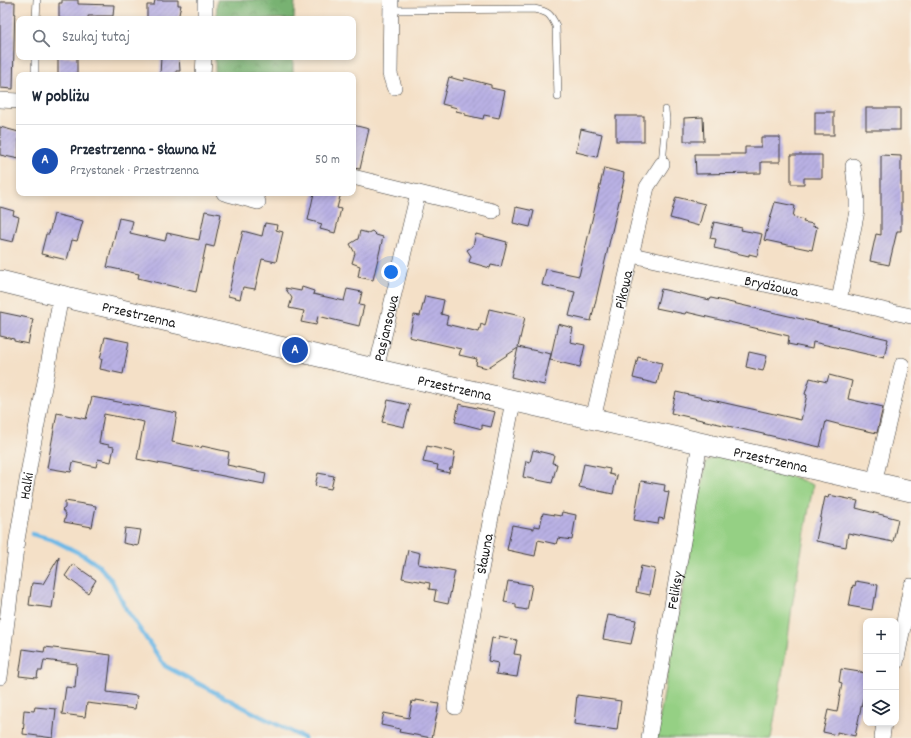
<!DOCTYPE html>
<html lang="pl">
<head>
<meta charset="utf-8">
<style>
  body { margin:0; font-family:Dekko,sans-serif; background:#f2f2f3; color:#1f2937 }
  .controls { position:absolute; right:12px; bottom:12px; display:grid; overflow:hidden; border-radius:8px; box-shadow:0 2px 6px #0003 }
  .controls button { width:36px; height:36px; display:grid; place-items:center; padding:0; border:0; border-bottom:1px solid #e0e1e3; background:#fff; color:#1f2937; font:20px sans-serif }
  .you { position:absolute; left:391px; top:272px; width:14px; height:14px; margin:-10px; border:3px solid #fff; border-radius:50%; background:#1a73e8; box-shadow:0 0 0 6px #1a73e833 }
  .badge { display:grid; place-items:center; width:26px; height:26px; border-radius:50%; background:#c8321e; color:#fff; font-size:13px; font-weight:700 }
  .pin { position:absolute; translate:-50% -50%; border:2px solid #fff; box-shadow:0 1px 4px #0006 }
  .list { margin:0; padding:0; list-style:none }
  h2 { display:flex; justify-content:space-between; align-items:center; height:52px; margin:0; padding:0 16px; font-size:17px }
  h2 small { font-size:13px; font-weight:400; color:#747a83 }
  .list li { display:grid; grid-template-columns:26px 1fr auto; gap:12px; align-items:center; box-sizing:border-box; height:72px; padding:0 16px; border-top:1px solid #e0e1e3 }
  .list b { display:block; font-size:15px; white-space:nowrap }
  .list p { margin:0; font-size:13px; white-space:nowrap; color:#747a83 }
  .list em { font-size:13px; font-style:normal; color:#747a83 }
  .icon { flex:none; width:22px; height:22px; fill:none; stroke:currentColor; stroke-width:2; stroke-linecap:round; stroke-linejoin:round }
  .map { position:relative; flex:none; width:911px; height:738px; overflow:hidden }
  .search { position:absolute; background:#fff; box-shadow:0 2px 6px #0003; left:16px; top:16px; width:340px; height:44px; display:flex; align-items:center; gap:10px; box-sizing:border-box; padding:0 14px; border-radius:8px; color:#747a83; font-size:15px }
  .panel { position:absolute; background:#fff; box-shadow:0 2px 6px #0003; left:16px; top:72px; width:340px; height:124px; border-radius:8px }
  .map>svg:first-child { display:block }
  .grass { fill:#95d084; stroke:#587650 }
  .forest { fill:url(#forest-crowns); stroke:#4a6747 }
  .lines { fill:none; stroke-linecap:round; stroke-linejoin:round }
  .stream { stroke:#6db8e6; stroke-width:4.5 }
  .building { fill:url(#building-hatch) }
  .lane-casing { stroke:#3c3936; stroke-width:8 }
  .street-casing { stroke:#3c3936; stroke-width:16 }
  .secondary-casing { stroke:#3c3936; stroke-width:22 }
  .lane { stroke:#fff; stroke-width:7 }
  .street { stroke:#fff; stroke-width:15 }
  .secondary { stroke:#fff; stroke-width:21 }
  .labels { text-anchor:middle; stroke-width:3; stroke-linejoin:round; paint-order:stroke }
  .street-label { font-size:15px; fill:#1c1c1c; stroke:#f7f3e8 }
</style>
</head>
<body>
<div class="map">
<svg width="911" height="738" viewBox="0 0 911 738">
  <defs>
    <pattern id="forest-crowns" width="20" height="18" patternUnits="userSpaceOnUse"><rect width="20" height="18" fill="#78b272"/><path d="M2 6a3 3 0 1 1 6 0M12 15a3 3 0 1 1 6 0" fill="none" stroke="#62905d"/></pattern>
    <pattern id="building-hatch" width="6" height="6" patternUnits="userSpaceOnUse"><rect width="6" height="6" fill="#b9b1e4"/><path d="M-1 1l2-2M0 6l6-6M5 7l2-2" fill="none" stroke="#9e98c3"/></pattern>
  </defs>
  <rect width="100%" height="100%" fill="#f7f3e8"/>
  <filter id="ink" filterUnits="userSpaceOnUse"><feTurbulence type="fractalNoise" baseFrequency=".025" numOctaves="2"/><feDisplacementMap in="SourceGraphic" scale="8" xChannelSelector="R" yChannelSelector="G"/><feConvolveMatrix kernelMatrix="1 2 1 2 8 2 1 2 1" color-interpolation-filters="sRGB"/></filter>
  <filter id="wash" filterUnits="userSpaceOnUse"><feTurbulence type="fractalNoise" baseFrequency=".012" numOctaves="4" result="noise"/><feDisplacementMap in="SourceGraphic" scale="16" xChannelSelector="R" yChannelSelector="G"/><feGaussianBlur stdDeviation="0.9" result="paint"/><feColorMatrix in="noise" values="0 0 0 0 0 0 0 0 0 0 0 0 0 0 0 0 0 1.4 0 .05"/><feComposite in="paint" operator="in"/></filter>
  <g filter="url(#wash)">
    <rect width="100%" height="100%" fill="#f4e0c7"/>
    <!-- grass -->
    <path class="grass" d="M716,455L796,478L813,485L792,606L787,646L771,738H656L706,462Z"/>
    <!-- forest -->
    <g class="forest">
      <path d="M217,0H295L294,19H216Z"/>
      <rect x="215" y="57" width="78" height="18"/>
    </g>
    <g class="lines">
      <!-- stream -->
      <path class="stream" d="M32,534L51,539L85,556L99,566L112,581L126,609L165,666L260,716L304,738"/>
    </g>
    <g id="blocks">
      <!-- building -->
      <g class="building">
        <path d="M62,0H78V4L114,5L113,16H88V19H61V18H59V3H62Z"/>
        <path d="M155,0H178V5H181L178,19H152V18H147V5H154Z"/>
        <path d="M0,2H15L13,89L0,88Z"/>
        <rect x="58" y="57" width="19" height="18"/>
        <path d="M161,57H179L180,71H176V75H160Z"/>
        <path d="M449,77L463,81L464,78L491,85V88L505,91L499,118L484,115L483,119L465,115V113L456,111L457,108L442,104Z"/>
        <rect x="866" y="108" width="34" height="22"/>
        <rect x="815" y="112" width="19" height="23"/>
        <rect x="616" y="116" width="28" height="25"/>
        <path d="M703,117L704,141H684V118Z"/>
        <path d="M353,125L369,129L360,169L353,168Z"/>
        <path d="M0,127L19,132V159L0,155Z"/>
        <path d="M581,129L602,134L597,157L576,152Z"/>
        <path d="M761,137H780V162H761V173L696,174L695,154H745V147H761Z"/>
        <path d="M791,155H822V178H804V184H791Z"/>
        <path d="M881,155L901,156V231H897L889,265L870,261L876,234L881,235Z"/>
        <path d="M604,168L624,173L623,179L624,180L591,321L569,316L575,292L542,285L546,269L579,276Z"/>
        <path d="M314,193H341L337,208L341,209L335,233L320,229L322,224L308,220Z"/>
        <path d="M676,197L705,204L699,226L670,218Z"/>
        <path d="M775,202L795,206L793,217L804,220L803,222L813,224L812,226L817,227L812,250L764,240Z"/>
        <path d="M0,207L14,211L13,215L19,217L13,242L0,239Z"/>
        <path d="M516,207L534,211L530,227L513,223Z"/>
        <path d="M205,211L221,214L214,247L206,245L196,292L138,278L139,274L107,267L119,218L133,221L130,233L165,241L167,233L199,240Z"/>
        <path d="M54,214L83,221L77,241L72,240L67,260L41,254L46,234H49Z"/>
        <path d="M714,222L742,228L741,230L762,234L757,256L749,254V256L714,248L716,239L710,238Z"/>
        <path d="M265,223L277,225L276,230L283,232L276,262L262,259L255,289L243,287L240,299L228,296L243,231L262,236Z"/>
        <path d="M360,231L368,233L372,231L376,235L383,237L373,280L358,277L360,266L352,263L355,253L350,244L358,239Z"/>
        <path d="M476,234L507,242L501,267L491,265L490,268L469,262L471,256L467,250L473,246Z"/>
        <path d="M302,287L314,291L313,294L344,301L347,289L362,292L359,305L364,306L359,326L318,316L316,325L301,322L304,311L289,308L292,298L285,288L301,291Z"/>
        <path d="M661,289L710,300L711,298L724,301L888,339L884,358L813,342L812,349L788,344L789,336L686,312L685,314L656,308Z"/>
        <path d="M425,296L444,300L441,314L448,316L446,324L479,332L481,324L485,326L489,309L525,317L518,347L551,354L544,385L511,377L518,348L487,368L476,365L477,359L459,355L461,349L409,337L414,315L420,316Z"/>
        <path d="M0,312L33,319L28,344L14,341V339L0,336Z"/>
        <path d="M558,324L573,328L570,342L585,345L580,367L550,360Z"/>
        <path d="M105,337L129,342L123,374L100,369L102,359H100Z"/>
        <path d="M749,352L767,356L763,371L746,367Z"/>
        <path d="M638,357L662,363L657,384L633,378Z"/>
        <path d="M829,375L852,381L848,399L883,407L877,433L849,427L826,421L820,447L671,413L676,392L801,420L807,395L805,394L810,378L827,382Z"/>
        <path d="M92,397L177,413L172,442L201,448L202,446L229,452L227,465L266,473L264,484L137,459L144,422L104,414L99,443L109,445V446L114,447L111,462L98,459L96,467L73,462L71,472L47,468L57,413L86,419Z"/>
        <path d="M388,400L410,405L404,427L382,422Z"/>
        <path d="M459,404L495,412L491,427L482,425V429L455,422Z"/>
        <path d="M427,446L455,452L452,468H450L449,473L437,470L438,465L423,462Z"/>
        <path d="M533,450L554,455L552,463L557,464L552,483L523,477L526,461L530,462Z"/>
        <path d="M584,464L610,469L609,474L617,476L613,494L579,487Z"/>
        <path d="M318,473L334,476L331,489L315,486Z"/>
        <path d="M641,481L665,485L664,491L669,492L664,519L659,518L658,524L634,520Z"/>
        <path d="M829,495L858,501L856,508L898,519L893,542L848,533L846,547L816,541L825,497L828,498Z"/>
        <path d="M65,501L96,506L92,527L64,522L66,515L62,510L65,508Z"/>
        <path d="M562,512L576,515L572,540L558,538L556,544L538,540L535,556L507,550L512,525L534,529V526L540,527L543,513L561,516Z"/>
        <path d="M125,528L141,530L138,546L123,543Z"/>
        <path d="M408,550L420,553L418,564L455,571L448,604L434,601L436,590L429,589L430,583L402,578Z"/>
        <path d="M59,557L52,608L29,605L32,583L43,584Z"/>
        <path d="M73,564L96,580L88,593L65,576Z"/>
        <path d="M641,566L655,569L650,595L636,592Z"/>
        <path d="M508,581L532,585L527,610L516,608V604L504,602Z"/>
        <path d="M856,581L878,585L876,598H874L872,610L849,606L853,585L855,586Z"/>
        <path d="M608,615L636,620L631,644L603,639Z"/>
        <path d="M499,636L517,640L514,654L521,655L517,677L496,674L498,663L488,661L492,638L499,639Z"/>
        <path d="M45,647L111,655L107,692L137,696L135,709L87,703L85,717L62,714L66,687L75,688L77,664L44,660L42,671H38L37,678L19,676L23,649L44,652Z"/>
        <path d="M841,669L866,673V699L863,698L855,736L837,732V735L823,732L828,710L837,712L842,683L839,682Z"/>
        <path d="M577,695L621,701L617,730L574,724Z"/>
        <path d="M416,700L439,704L432,738L399,732L400,729L381,725L384,713L409,718L412,701L416,702Z"/>
        <path d="M35,707L56,709L53,738L23,734L24,723H23L24,710L34,711Z"/>
      </g>
    </g>
  </g>
  <g filter="url(#ink)">
    <use href="#blocks" fill-opacity="0" stroke="#3c3936" stroke-width="1"/>
    <g class="lines">
      <defs>
        <g id="lane">
          <path d="M390,10L534,9C548,12 550,13 556,26L558,97"/>
          <path d="M36,19L37,0"/>
          <path d="M35,75V57"/>
          <path d="M662,164L666,119L665,110"/>
        </g>
        <g id="street">
          <path d="M391,0L390,74L394,87"/>
          <path d="M205,19V0"/>
          <path d="M203,75L204,57"/>
          <path d="M0,100L19,101"/>
          <path d="M353,177L493,211"/>
          <path d="M224,193L258,202"/>
          <path id="s1" d="M632,255L911,316"/>
          <path d="M839,300L857,211V200L853,166"/>
          <path id="s2" d="M376,369L418,193"/>
          <path id="s3" d="M593,419L647,187L662,164"/>
          <path d="M874,483L902,365"/>
          <path d="M896,663L911,586"/>
          <path id="s4" d="M0,677L17,540L32,451L61,296"/>
          <path id="s5" d="M455,707L513,401"/>
          <path id="s6" d="M649,738L700,443"/>
          <path d="M882,738L884,723"/>
        </g>
        <g id="secondary">
          <path id="s7" d="M0,281L61,296L387,372L911,491"/>
        </g>
      </defs>
      <!-- lane casing -->
      <use href="#lane" class="lane-casing"/>
      <!-- street casing -->
      <use href="#street" class="street-casing"/>
      <!-- secondary casing -->
      <use href="#secondary" class="secondary-casing"/>
      <!-- lane -->
      <use href="#lane" class="lane"/>
      <!-- street -->
      <use href="#street" class="street"/>
      <!-- secondary -->
      <use href="#secondary" class="secondary"/>
    </g>
  </g>
  <g class="labels">
    <!-- street labels -->
    <g class="street-label">
      <text dy="5" stroke="none"><textPath href="#s1" startOffset="143">Brydżowa</textPath></text>
      <text dy="5" stroke="none"><textPath href="#s3" startOffset="133">Pikowa</textPath></text>
      <text dy="5" stroke="none"><textPath href="#s7" startOffset="143">Przestrzenna</textPath></text>
      <text dy="5" stroke="none"><textPath href="#s2" startOffset="42">Pasjansowa</textPath></text>
      <text dy="5" stroke="none"><textPath href="#s7" startOffset="467">Przestrzenna</textPath></text>
      <text dy="5" stroke="none"><textPath href="#s7" startOffset="791">Przestrzenna</textPath></text>
      <text dy="5" stroke="none"><textPath href="#s4" startOffset="193">Halki</textPath></text>
      <text dy="5" stroke="none"><textPath href="#s5" startOffset="156">Sławna</textPath></text>
      <text dy="5" stroke="none"><textPath href="#s6" startOffset="150">Feliksy</textPath></text>
    </g>
  </g>
</svg>
<div class="controls">
<button>+</button>
<button>−</button>
<button><svg class="icon" aria-label="layers" viewBox="0 0 24 24"><path d="M12 4l9 5-9 5-9-5zM3 14l9 5 9-5"/></svg></button>
</div>
<div class="you"></div>
<div class="pin badge" style="left:295px;top:350px;background:#1a4fb4">A</div>
<div class="search"><svg class="icon" aria-label="search" viewBox="0 0 24 24"><circle cx="10" cy="10" r="6"/><path d="M15 15l6 6"/></svg>Szukaj tutaj</div>
<section class="panel">
<h2>W pobliżu<small></small></h2>
<ul class="list">
<li><span class="badge" style="background:#1a4fb4">A</span><div><b>Przestrzenna - Sławna NŻ</b><p>Przystanek · Przestrzenna</p></div><em>50 m</em></li>
</ul>
</section>
</div>
</body>
</html>
